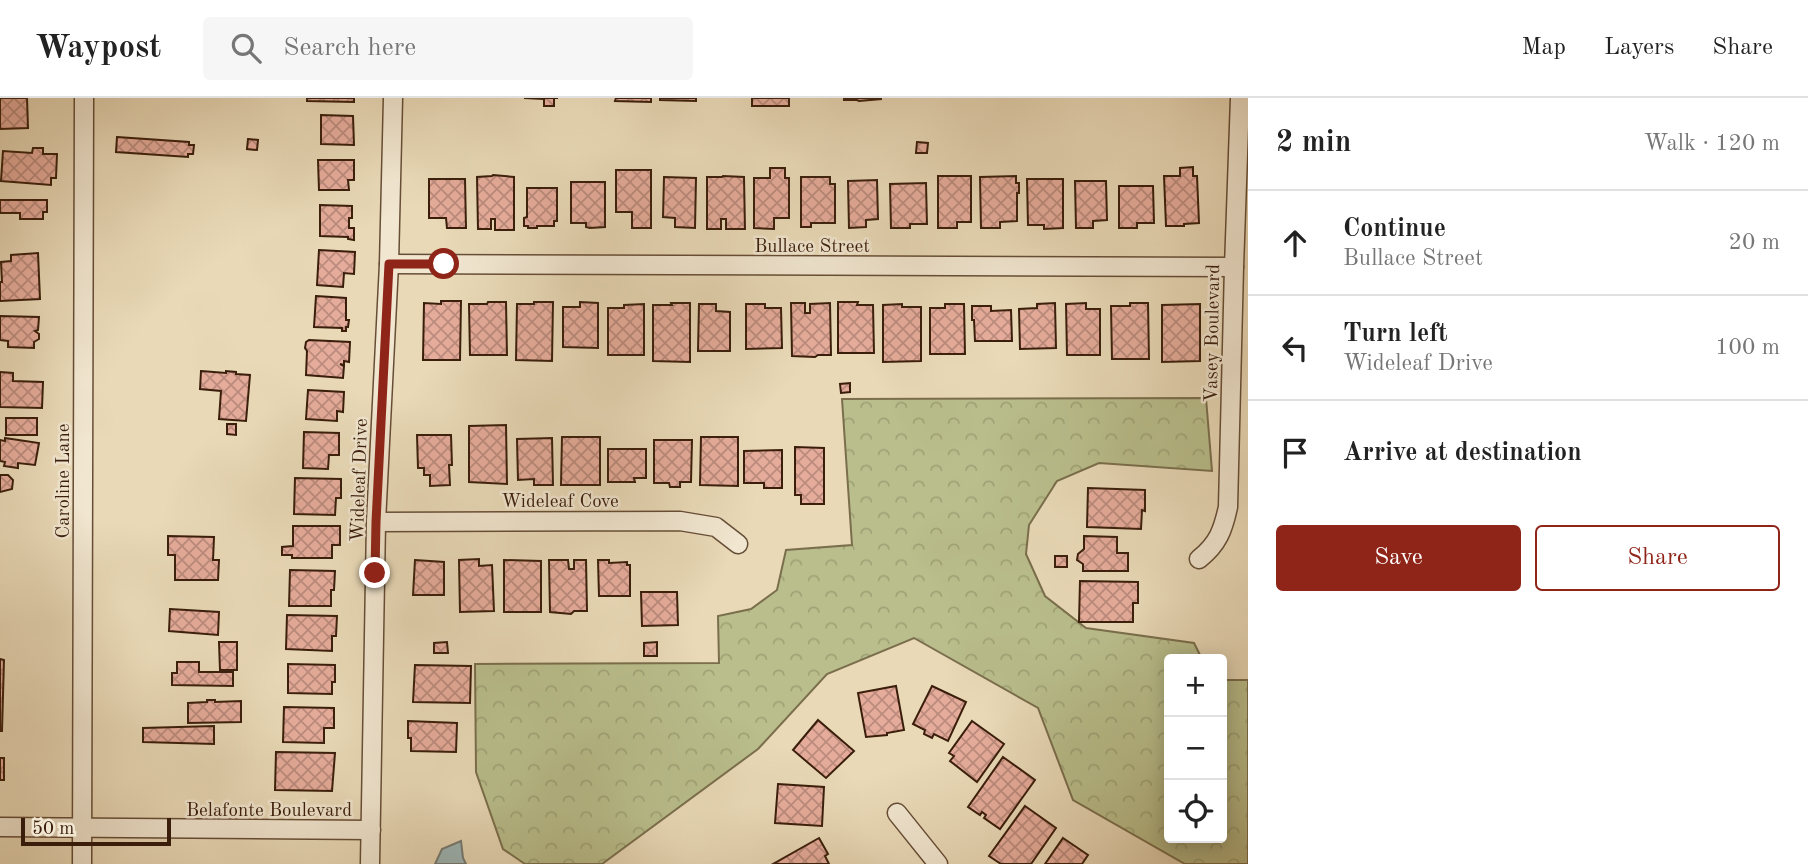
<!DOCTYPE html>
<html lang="en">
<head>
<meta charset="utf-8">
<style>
  body { margin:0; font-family:"Old Standard TT",serif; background:#f6f6f6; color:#222 }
  .controls { position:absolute; right:21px; bottom:21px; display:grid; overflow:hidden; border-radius:7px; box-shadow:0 4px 18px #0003 }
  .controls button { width:63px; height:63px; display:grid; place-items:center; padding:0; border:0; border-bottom:2px solid #e0e0e0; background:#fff; color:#222; font:35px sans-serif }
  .scale { position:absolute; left:21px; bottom:18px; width:150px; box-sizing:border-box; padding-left:7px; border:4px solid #3a1e0b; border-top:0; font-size:19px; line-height:24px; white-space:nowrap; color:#3a1e0b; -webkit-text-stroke:5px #f1e6d0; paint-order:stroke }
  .stop { position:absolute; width:21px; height:21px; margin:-16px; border:5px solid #8f2418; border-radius:50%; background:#fff }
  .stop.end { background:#8f2418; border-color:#fff; box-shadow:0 2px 7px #0008 }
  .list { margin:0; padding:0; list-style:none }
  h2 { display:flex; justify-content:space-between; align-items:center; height:91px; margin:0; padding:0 28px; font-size:30px }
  h2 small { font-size:23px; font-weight:400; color:#767676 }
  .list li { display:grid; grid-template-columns:46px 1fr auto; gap:21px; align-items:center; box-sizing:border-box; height:105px; padding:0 28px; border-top:2px solid #e0e0e0 }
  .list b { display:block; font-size:26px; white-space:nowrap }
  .list p { margin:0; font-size:23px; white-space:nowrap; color:#767676 }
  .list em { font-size:23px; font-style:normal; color:#767676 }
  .actions { display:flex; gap:14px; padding:21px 28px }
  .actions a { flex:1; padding:16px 0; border:2px solid #8f2418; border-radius:7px; text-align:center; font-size:24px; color:#8f2418 }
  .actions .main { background:#8f2418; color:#fff }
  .icon { flex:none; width:38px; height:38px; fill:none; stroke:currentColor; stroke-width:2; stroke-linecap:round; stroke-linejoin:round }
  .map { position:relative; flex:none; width:1248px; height:766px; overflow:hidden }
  header { display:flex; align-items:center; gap:42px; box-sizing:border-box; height:98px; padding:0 35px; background:#fff; border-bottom:2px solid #e0e0e0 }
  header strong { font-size:33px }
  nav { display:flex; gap:38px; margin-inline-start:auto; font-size:24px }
  .search { width:490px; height:63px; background:#f6f6f6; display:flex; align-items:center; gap:18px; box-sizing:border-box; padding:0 24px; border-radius:7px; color:#767676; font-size:26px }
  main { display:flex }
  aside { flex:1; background:#fff }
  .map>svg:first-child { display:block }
  .forest { fill:url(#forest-crowns); stroke:#7a6e4c; stroke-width:2 }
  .water { fill:#9cb7b9; stroke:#757a73; stroke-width:2 }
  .building { fill:url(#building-cross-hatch); stroke:#3a1e0b; stroke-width:2 }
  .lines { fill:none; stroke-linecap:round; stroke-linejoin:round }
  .street-casing { stroke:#664d36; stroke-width:21 }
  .street { stroke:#f1e6d0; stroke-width:18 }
  .route { stroke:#8f2418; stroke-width:9 }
  .labels { text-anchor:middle; stroke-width:5; stroke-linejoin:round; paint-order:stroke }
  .street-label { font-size:19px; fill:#3a1e0b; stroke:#f1e6d0 }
</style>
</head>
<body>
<header>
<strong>Waypost</strong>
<div class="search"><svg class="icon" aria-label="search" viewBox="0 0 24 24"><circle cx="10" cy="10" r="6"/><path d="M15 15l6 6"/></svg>Search here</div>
<nav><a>Map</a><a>Layers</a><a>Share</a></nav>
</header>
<main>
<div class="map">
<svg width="1248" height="766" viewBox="0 0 1248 766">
  <defs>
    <pattern id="forest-crowns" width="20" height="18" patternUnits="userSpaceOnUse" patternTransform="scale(1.75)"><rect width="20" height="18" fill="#b9be8c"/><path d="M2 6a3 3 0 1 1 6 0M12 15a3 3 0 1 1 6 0" fill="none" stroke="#a0a377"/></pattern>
    <pattern id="building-cross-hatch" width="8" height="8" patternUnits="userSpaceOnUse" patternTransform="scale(1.75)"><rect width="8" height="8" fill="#e6ac9b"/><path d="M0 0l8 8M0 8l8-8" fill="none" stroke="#bb8b7d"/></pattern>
  </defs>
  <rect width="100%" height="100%" fill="#e9d9b7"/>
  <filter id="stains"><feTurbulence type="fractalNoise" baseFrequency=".00286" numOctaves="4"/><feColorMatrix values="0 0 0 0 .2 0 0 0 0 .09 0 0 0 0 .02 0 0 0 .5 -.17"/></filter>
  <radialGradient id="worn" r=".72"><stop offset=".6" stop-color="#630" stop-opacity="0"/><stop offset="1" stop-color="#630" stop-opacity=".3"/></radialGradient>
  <!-- forest -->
  <path class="forest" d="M1206,300L1212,373L1099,365L1057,383L1029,427L1026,456L1045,498L1086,530L1194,545L1202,561H1169V740H1222V582H1248V766H1185L1073,702L1038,610L914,540L827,576L758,651L602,766H525L503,751L476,674L475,566L719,565L718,518L751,511L777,492L786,452L852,447L842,301Z"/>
  <!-- water -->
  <path class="water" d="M461,743L463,760L466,766H435L442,751Z"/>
  <!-- building -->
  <g class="building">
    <path d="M0,0H27L28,30L0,31Z"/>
    <path d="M307,0H354V4L307,3Z"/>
    <path d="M524,0H558H554V8H544V1Z"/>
    <path d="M616,0H651V4L615,3Z"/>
    <path d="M660,0H696V3L660,2Z"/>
    <rect x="752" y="0" width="37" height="8"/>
    <path d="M844,0H881V1L859,3L857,2H844Z"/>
    <path d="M321,17L353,18L354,47L321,46Z"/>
    <path d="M117,39L189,44V47H194L193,56H188V59L116,54Z"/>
    <path d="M248,41L258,42L257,52L247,51Z"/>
    <path d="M917,44L928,45L927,55H916Z"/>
    <path d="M33,50H43V56H57L56,80H51V87L1,83L3,53L32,55Z"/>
    <path d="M318,62H354V82H348L349,92H319Z"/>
    <path d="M1193,69V78H1197L1199,125L1184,126V128H1166L1164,78H1180V70Z"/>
    <path d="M770,70H785V80H789V120H774V131L754,130V80H770Z"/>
    <path d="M616,72H651V130H632V114H616Z"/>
    <path d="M493,77L514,79V132H495V121H491V131H478L477,79L492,78Z"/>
    <path d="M723,78L744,79L745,131H726V121H721V131H707V79H722Z"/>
    <path d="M938,78H971V124H957V130H938Z"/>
    <path d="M1016,78V85H1019V95H1017V123L1000,124V130H981L980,79Z"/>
    <path d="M664,79L696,80L695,130L675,129V120L663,119Z"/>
    <path d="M801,79H830V86H835V125H811V129H801Z"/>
    <path d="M429,81H465L466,130H447L446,120H429Z"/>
    <path d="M1027,81H1063V130L1044,131V127H1028Z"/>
    <path d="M877,82L878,121L866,122V129L849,130L848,83Z"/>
    <path d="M1075,83H1106L1107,122L1093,123V130H1076Z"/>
    <path d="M571,84H605V129L590,130L586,129V125H571Z"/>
    <path d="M926,85L927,126H910V130H891L890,86Z"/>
    <path d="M1119,88H1153L1154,125H1137V130H1119Z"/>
    <path d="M527,90H557V123H554V128H537V130H528V128H524V120L527,119Z"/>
    <path d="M0,102H47V114H43V121H20V115H0Z"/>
    <path d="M320,107L352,108V120H349V130H354V142L348,141V139L320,138Z"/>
    <path d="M319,152L355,154L354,176L344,175L343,189L317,187Z"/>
    <path d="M38,155L40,201L0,203V184H2L1,164L11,163V157Z"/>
    <path d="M316,198L346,200V222H349L348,229H346V233H342V230L314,229Z"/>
    <path d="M441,203H461L460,262H423L424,205L441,206Z"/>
    <path d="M488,204H506L507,257H470L469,206H487Z"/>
    <path d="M534,204H553L552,263L516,262L517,206H534Z"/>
    <path d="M580,204L598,205V250L563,249V209H580Z"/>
    <path d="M838,204H858L857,207H873L874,255H838Z"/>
    <path d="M671,205H690V264L653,263V207H672Z"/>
    <path d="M791,205H805V215H810V206L830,205L831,257H818L815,259L792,258Z"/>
    <path d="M1055,205L1056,250L1020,251L1019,211L1037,210V206Z"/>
    <path d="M1086,205V211H1100V257H1067L1066,206Z"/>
    <path d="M1130,205H1148L1149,261H1112L1111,208H1130Z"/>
    <path d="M644,206V257H608V210H624V207Z"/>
    <path d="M699,206H716V213L730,214V253H698Z"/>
    <path d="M746,206H765V210H781L782,250L746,251Z"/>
    <path d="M902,206V209H921V263L883,264V207Z"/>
    <path d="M945,206H964L965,256H930V210H945Z"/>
    <path d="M1200,206V263L1162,264V207Z"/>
    <path d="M972,208H991V213L1011,212L1012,243H975L974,222H972Z"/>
    <path d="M0,218L39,219L38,232L35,233L39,236V241L34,244V250L8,249V243L0,242Z"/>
    <path d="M309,242L350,244L349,264L344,263V267L340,266L344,268L343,280L306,277L307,253L305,250L306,244Z"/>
    <path d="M201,273L226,275V273L236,274V276L250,277L246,323L219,321L221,293L200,291Z"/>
    <path d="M0,274L13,275V283L43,284L42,310L0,309Z"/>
    <path d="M850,285V294L841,295L840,286Z"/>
    <path d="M308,292L344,294L343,314L337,313V323L306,321Z"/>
    <rect x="6" y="320" width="31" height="17"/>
    <path d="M227,326H236V337L227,336Z"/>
    <path d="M506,327L507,386L469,384V328Z"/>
    <path d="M304,334L339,335V357H329L328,371L303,370Z"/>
    <path d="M417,337H451L452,367H449L450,387L430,388V377H424V370H418Z"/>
    <path d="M562,339H600V387H561Z"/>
    <path d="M701,339H738V388L700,387Z"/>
    <path d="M5,340L39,345L35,367L18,365V370L4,368L5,364L0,363V342L5,343Z"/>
    <path d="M552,340L553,387H534V381L518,382L517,341Z"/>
    <path d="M654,342H692L691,384H680V389H670L669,385H654Z"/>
    <path d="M795,349L824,350V406H801V397H795Z"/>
    <path d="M608,351H646V380H634L635,384H608Z"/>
    <path d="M782,352V390H764V385H744V353Z"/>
    <path d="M0,377H8L13,382L12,391L0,394Z"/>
    <path d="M295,380L341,381V400H336L335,417L294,416Z"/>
    <path d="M1088,390L1145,392V413L1142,412L1141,431L1087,429Z"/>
    <path d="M293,428H340V447H332V460H292V457H282V449L293,448Z"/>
    <path d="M168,438L214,439L213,462H219L218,482H175V457H168Z"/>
    <path d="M1084,438L1117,439V455H1128V473H1083V466L1077,462L1078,456L1084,451Z"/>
    <rect x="1055" y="458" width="12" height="11"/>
    <path d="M479,461V468L492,467L494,513L460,514L459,462Z"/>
    <path d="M415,462L444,464V497H413Z"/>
    <path d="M504,462L541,463V514H504Z"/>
    <path d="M549,462H568L569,471H574V462H586L587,513H574L571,516L550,514Z"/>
    <path d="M598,462H609V465L627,464V467H630V498H599Z"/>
    <path d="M290,472L335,473L334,492H331V508H289Z"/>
    <path d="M1080,483L1138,484V505H1133V524H1079Z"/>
    <path d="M641,494H677L678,527L642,528Z"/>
    <path d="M170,511L219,514L218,537L169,533Z"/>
    <path d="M287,517L337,518L336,538H332V553L286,551Z"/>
    <path d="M219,544H237V572H220Z"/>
    <path d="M447,544L448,555H434V545Z"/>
    <path d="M657,544V558H644V545Z"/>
    <path d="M0,561L4,562L2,633H0Z"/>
    <path d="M177,564H199V574H233V588L172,587V575H177Z"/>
    <path d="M288,566L335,567V584H332V596L288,595Z"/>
    <path d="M415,567L471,568L470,605L413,604Z"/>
    <path d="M896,588L904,632L887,635V637L866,639L858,595Z"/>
    <path d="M932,588L966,604L948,643L934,636L932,640L924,636L925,632L913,626Z"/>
    <path d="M207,602H215V604L241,603V624L188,625V605L207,604Z"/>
    <path d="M284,609L334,610V630H324V645L283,644Z"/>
    <path d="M818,622L854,653L826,680L793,652Z"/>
    <path d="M408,623L457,625L456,654L411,653V640H408Z"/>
    <path d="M972,623L1004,646L977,684L950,663L954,658L949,655Z"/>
    <path d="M214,628V646L143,644V630Z"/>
    <path d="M276,654L335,655L332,693L275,692Z"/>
    <path d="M1003,659L1035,682L1000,731L984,720L986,717L982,714L980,717L968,709Z"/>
    <rect x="0" y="660" width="4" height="22"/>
    <path d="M778,686L824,689L822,728L775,725Z"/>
    <path d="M1025,708L1056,730L1031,766H1001L989,758Z"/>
    <path d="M819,740L828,756L825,758L829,766H773Z"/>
    <path d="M1063,740L1088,757L1082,766H1045Z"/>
  </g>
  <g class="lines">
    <defs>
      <g id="street">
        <path d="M389,166L1234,169"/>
        <path d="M376,424L680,423L716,429L738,446"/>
        <path d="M1199,461C1218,446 1223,432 1228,409L1234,169L1240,0"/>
        <path d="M897,715L938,766"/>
        <path d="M0,729L371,732"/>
        <path d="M82,766L84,0"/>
        <path d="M370,766L376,424L389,166L393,0"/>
      </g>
    </defs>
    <!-- street casing -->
    <use href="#street" class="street-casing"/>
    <!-- street -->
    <use href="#street" class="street"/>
  </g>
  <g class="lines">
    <!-- route -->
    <path class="route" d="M375,475L376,424L389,166H444"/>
  </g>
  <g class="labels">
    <!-- street labels -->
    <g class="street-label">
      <text x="812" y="154">Bullace Street</text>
      <text transform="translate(1211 235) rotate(-89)" y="7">Vasey Boulevard</text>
      <text transform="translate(358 382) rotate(-88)" y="7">Wideleaf Drive</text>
      <text transform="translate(62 383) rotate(-90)" y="7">Caroline Lane</text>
      <text x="560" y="409">Wideleaf Cove</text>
      <text x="269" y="718">Belafonte Boulevard</text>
    </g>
  </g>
  <rect width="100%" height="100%" filter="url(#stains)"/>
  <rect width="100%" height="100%" fill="url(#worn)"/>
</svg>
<div class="controls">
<button>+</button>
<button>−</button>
<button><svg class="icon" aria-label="locate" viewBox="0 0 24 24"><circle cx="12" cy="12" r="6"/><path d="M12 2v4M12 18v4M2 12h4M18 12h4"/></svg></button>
</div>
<div class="scale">50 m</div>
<div class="stop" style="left:444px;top:166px"></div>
<div class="stop end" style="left:375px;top:475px"></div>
</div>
<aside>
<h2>2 min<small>Walk · 120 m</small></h2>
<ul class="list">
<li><svg class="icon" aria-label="ahead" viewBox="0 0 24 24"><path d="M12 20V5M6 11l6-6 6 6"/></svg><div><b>Continue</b><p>Bullace Street</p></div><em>20 m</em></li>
<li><svg class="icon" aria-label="left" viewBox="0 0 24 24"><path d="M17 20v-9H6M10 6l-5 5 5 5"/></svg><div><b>Turn left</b><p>Wideleaf Drive</p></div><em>100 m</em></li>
<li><svg class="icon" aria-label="arrive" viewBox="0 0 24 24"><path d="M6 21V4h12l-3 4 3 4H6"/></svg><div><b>Arrive at destination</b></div></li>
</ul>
<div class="actions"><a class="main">Save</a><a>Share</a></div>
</aside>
</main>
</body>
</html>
